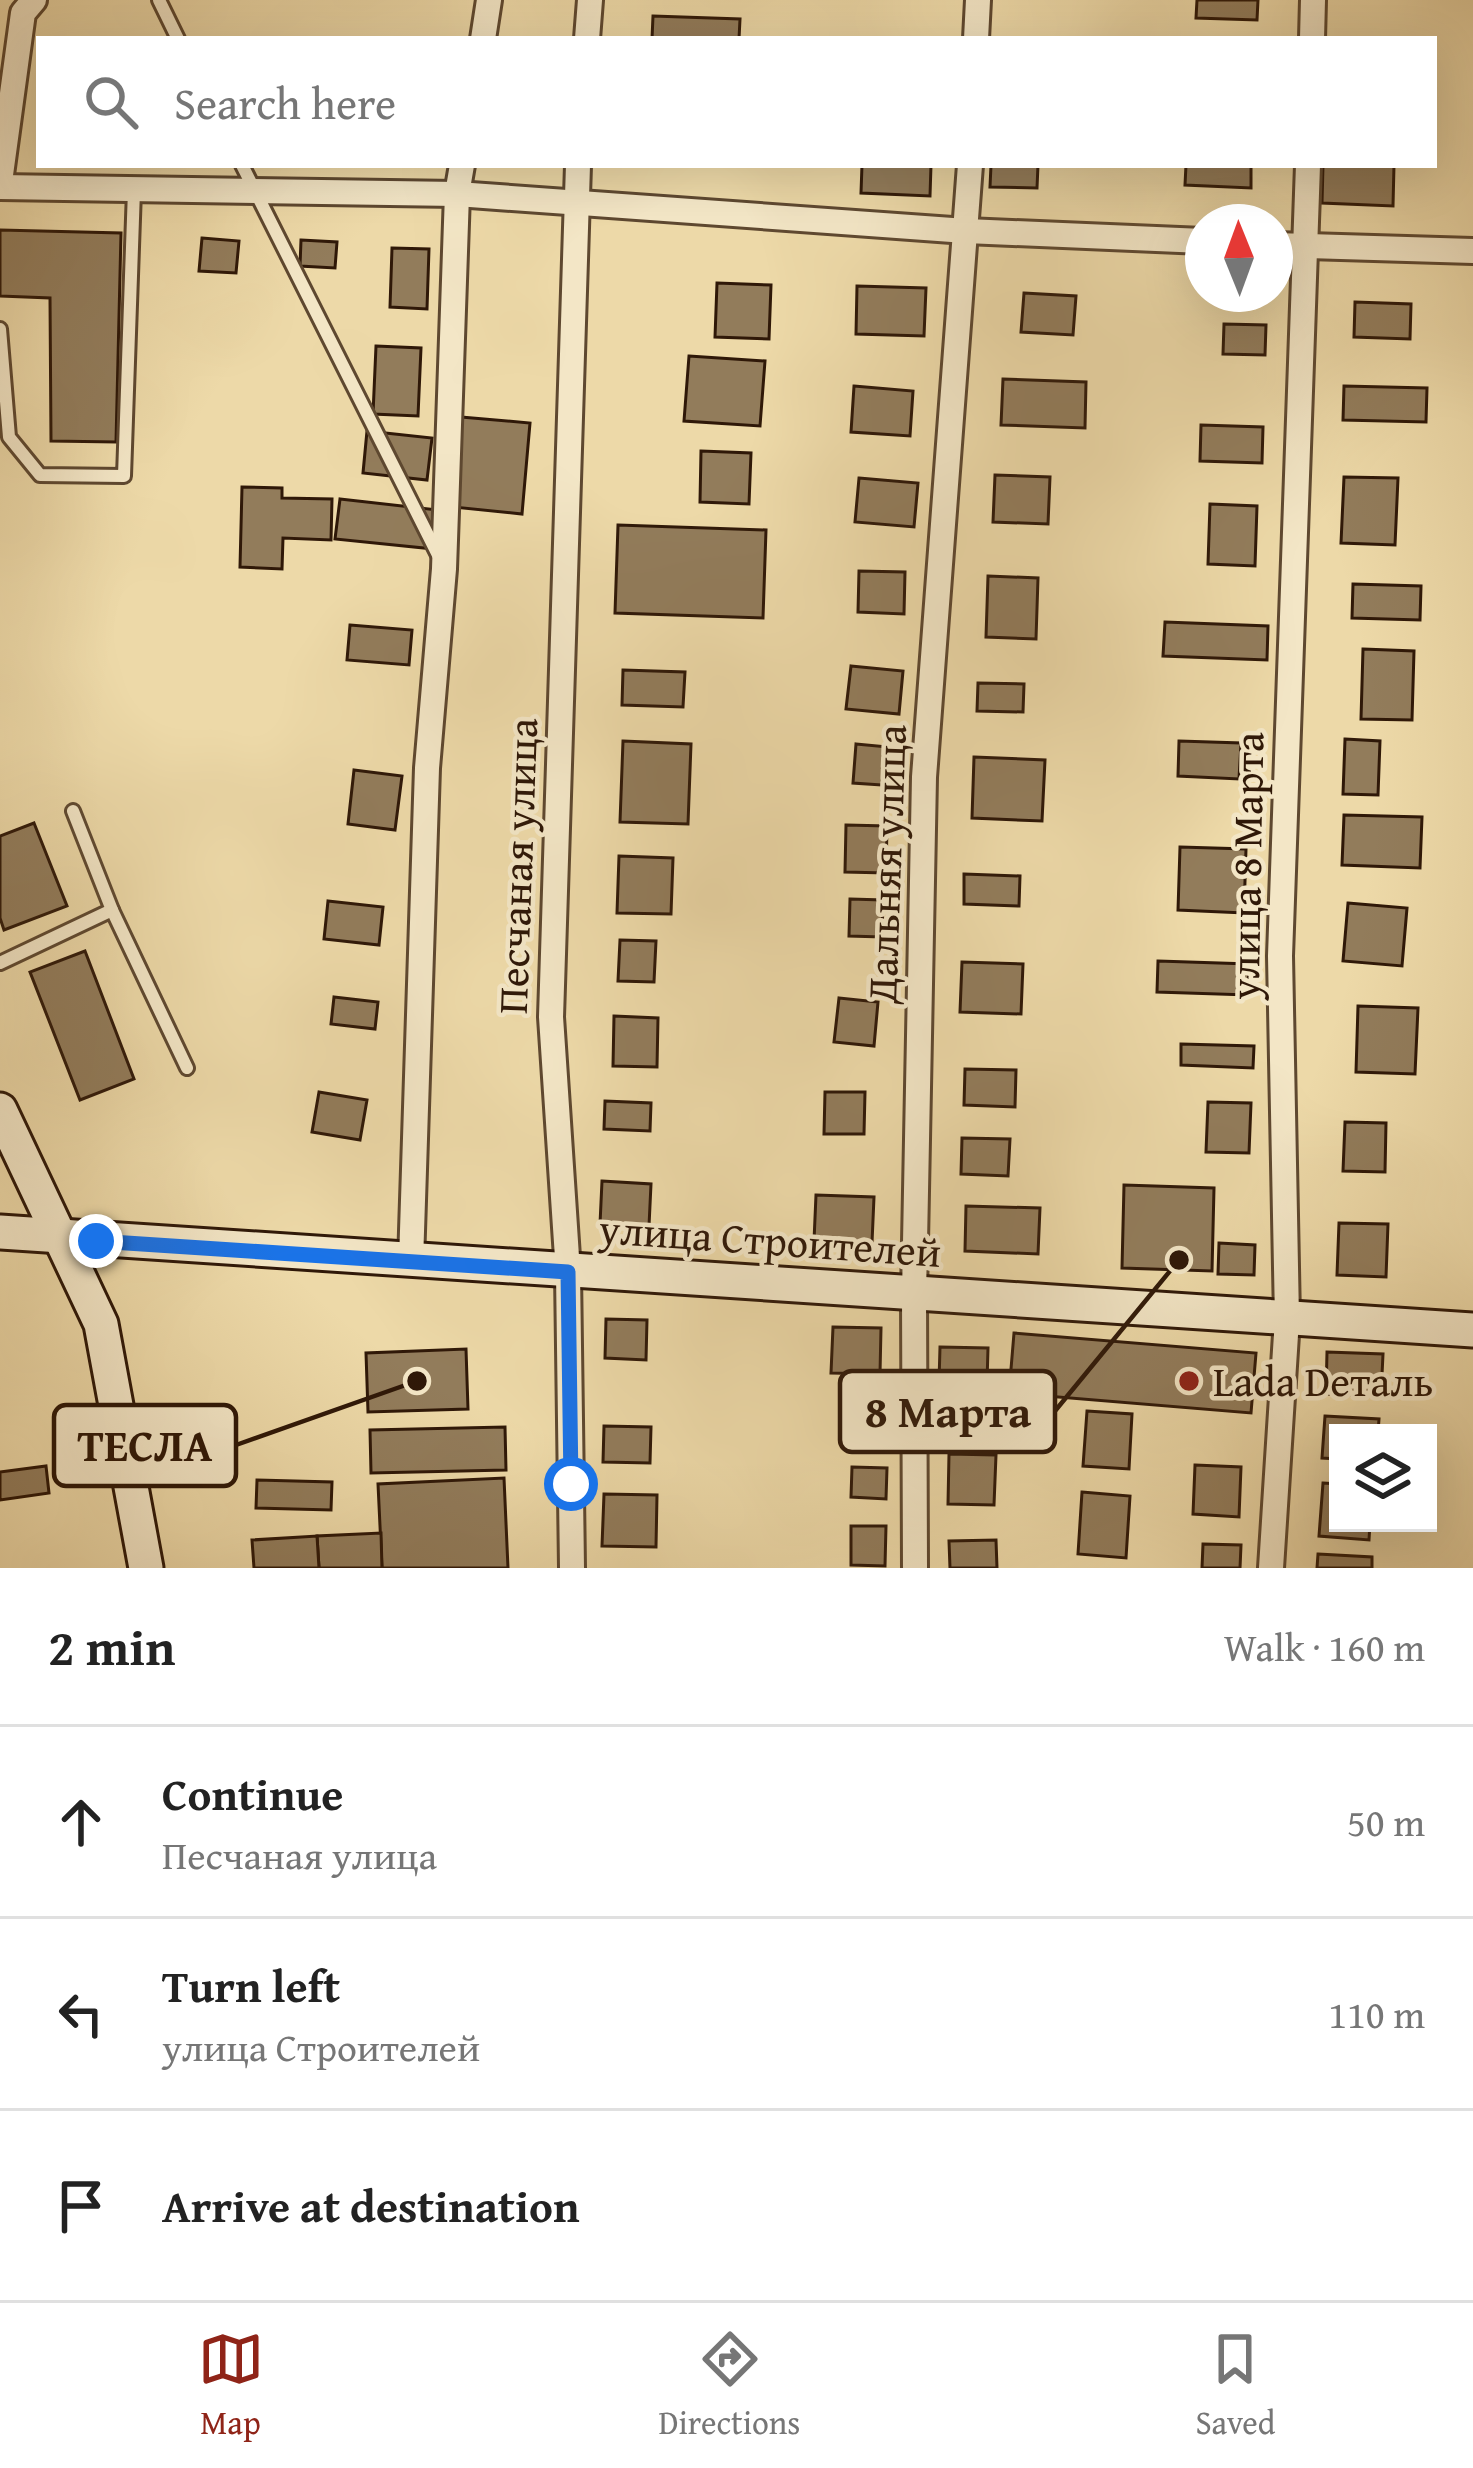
<!DOCTYPE html>
<html lang="en">
<head>
<meta charset="utf-8">
<style>
  body { margin:0; font-family:"Gentium Book Plus",serif; background:#f6f6f6; color:#222 }
  .controls { position:absolute; right:36px; bottom:36px; display:grid; overflow:hidden; border-radius:0px; box-shadow:0 12px 48px #0002 }
  .controls button { width:108px; height:108px; display:grid; place-items:center; padding:0; border:0; border-bottom:3px solid #e0e0e0; background:#fff; color:#222; font:60px sans-serif }
  .compass { position:absolute; left:1185px; top:204px; width:108px; height:108px; border-radius:50%; background:#fff; box-shadow:0 12px 48px #0002; rotate:359deg }
  .stop { position:absolute; width:36px; height:36px; margin:-27px; border:9px solid #1a73e8; border-radius:50%; background:#fff }
  .stop.end { background:#1a73e8; border-color:#fff; box-shadow:0 3px 12px #0008 }
  .list { margin:0; padding:0; list-style:none }
  h2 { display:flex; justify-content:space-between; align-items:center; height:156px; margin:0; padding:0 48px; font-size:51px }
  h2 small { font-size:39px; font-weight:400; color:#767676 }
  .list li { display:grid; grid-template-columns:78px 1fr auto; gap:36px; align-items:center; box-sizing:border-box; height:192px; padding:0 48px; border-top:3px solid #e0e0e0 }
  .list b { display:block; font-size:45px; white-space:nowrap }
  .list p { margin:0; font-size:39px; white-space:nowrap; color:#767676 }
  .list em { font-size:39px; font-style:normal; color:#767676 }
  .icon { flex:none; width:66px; height:66px; fill:none; stroke:currentColor; stroke-width:2; stroke-linecap:round; stroke-linejoin:round }
  .map { position:relative; flex:none; width:1473px; height:1568px; overflow:hidden }
  .search { position:absolute; background:#fff; box-shadow:0 12px 48px #0002; left:36px; right:36px; top:36px; height:132px; display:flex; align-items:center; gap:30px; box-sizing:border-box; padding:0 42px; border-radius:0px; color:#767676; font-size:45px }
  .sheet { height:732px; background:#fff }
  nav { display:flex; justify-content:space-around; align-items:center; box-sizing:border-box; height:168px; border-top:3px solid #e0e0e0; background:#fff; font-size:33px; color:#767676 }
  nav a { display:grid; justify-items:center; gap:6px }
  nav .on { color:#8f2418 }
  .map>svg:first-child { display:block }
  .building { fill:#927c5b; stroke:#2f1808; stroke-width:3 }
  .lines { fill:none; stroke-linecap:round; stroke-linejoin:round }
  .lane-casing { stroke:#5e4830; stroke-width:18 }
  .street-casing { stroke:#5e4830; stroke-width:30 }
  .secondary-casing { stroke:#2f1808; stroke-width:39 }
  .lane { stroke:#f3e6c6; stroke-width:12 }
  .street { stroke:#f3e6c6; stroke-width:24 }
  .secondary { stroke:#f3e6c6; stroke-width:33 }
  .route { stroke:#1a73e8; stroke-width:15 }
  .poi-dot { fill:#8f2418; stroke:#f3e6c6; stroke-width:4.5 }
  .labels { text-anchor:middle; stroke-width:9; stroke-linejoin:round; paint-order:stroke }
  .street-label { font-size:42px; fill:#2f1808; stroke:#f3e6c6 }
  .poi-label { font-size:42px; fill:#2f1808; stroke:#f3e6c6; text-anchor:start }
  .leader { fill:none; stroke:#2f1808; stroke-width:4.5 }
  .callout-dot { fill:#2f1808; stroke:#f3e6c6; stroke-width:4.5 }
  .callout { fill:#f3e6c6; stroke:#2f1808; stroke-width:4.5 }
  .callout-label { font-size:45px; text-anchor:middle; font-weight:bold; fill:#2f1808 }
</style>
</head>
<body>
<div class="map">
<svg width="1473" height="1568" viewBox="0 0 1473 1568">
  <rect width="100%" height="100%" fill="#edd9a8"/>
  <filter id="stains"><feTurbulence type="fractalNoise" baseFrequency=".00167" numOctaves="4"/><feColorMatrix values="0 0 0 0 .2 0 0 0 0 .09 0 0 0 0 .02 0 0 0 .5 -.17"/></filter>
  <radialGradient id="worn" r=".72"><stop offset=".6" stop-color="#630" stop-opacity="0"/><stop offset="1" stop-color="#630" stop-opacity=".3"/></radialGradient>
  <!-- building -->
  <g class="building">
    <path d="M1197,0H1258L1257,20L1196,18Z"/>
    <path d="M653,16L740,19L739,39H652Z"/>
    <path d="M862,165H931L930,196L861,193Z"/>
    <path d="M991,165H1038L1037,188L990,187Z"/>
    <path d="M1186,165H1251V188L1185,185Z"/>
    <path d="M1323,165H1394L1393,206L1322,203Z"/>
    <path d="M0,230L121,233L116,442L51,441L50,298L0,296Z"/>
    <path d="M202,238L239,241L236,273L199,271Z"/>
    <path d="M301,240L337,242L335,268L300,266Z"/>
    <path d="M392,248L429,249L427,309L390,307Z"/>
    <path d="M717,283L771,285L769,339L715,337Z"/>
    <path d="M857,286L926,288L924,336L856,334Z"/>
    <path d="M1024,293L1076,296L1073,335L1021,332Z"/>
    <path d="M1355,302L1411,304L1410,339L1354,337Z"/>
    <path d="M1224,324L1266,325L1265,355L1223,354Z"/>
    <path d="M376,346L421,348L418,416L373,414Z"/>
    <path d="M689,356L765,361L760,426L684,421Z"/>
    <path d="M1003,379L1086,382L1085,428L1001,425Z"/>
    <path d="M854,386L913,391L910,436L851,432Z"/>
    <path d="M1344,386L1427,388L1426,422L1343,420Z"/>
    <path d="M461,417L530,423L522,514L453,507Z"/>
    <path d="M1201,425L1263,427L1262,463L1200,461Z"/>
    <path d="M367,431L432,438L427,480L363,473Z"/>
    <path d="M701,451L751,453L749,504L700,502Z"/>
    <path d="M995,475L1050,477L1048,524L993,522Z"/>
    <path d="M1344,477L1398,478L1395,545L1341,543Z"/>
    <path d="M859,478L918,483L914,527L855,522Z"/>
    <path d="M242,487L282,488V498L332,499L331,540L283,538L282,569L240,567Z"/>
    <path d="M340,499L438,510L434,549L335,539Z"/>
    <path d="M1210,504L1257,506L1255,566L1208,564Z"/>
    <path d="M618,525L766,530L763,618L615,613Z"/>
    <path d="M859,571L905,572L904,614L858,612Z"/>
    <path d="M988,576L1038,578L1036,639L986,637Z"/>
    <path d="M1353,584L1421,586L1420,620L1352,618Z"/>
    <path d="M1165,622L1268,626L1267,660L1163,656Z"/>
    <path d="M350,625L412,630L409,665L347,660Z"/>
    <path d="M1363,649L1414,651L1412,720L1361,719Z"/>
    <path d="M851,666L903,671L899,714L846,709Z"/>
    <path d="M623,670L685,672L683,707L622,705Z"/>
    <path d="M978,683L1024,684L1023,712L977,711Z"/>
    <path d="M1345,739L1380,741L1378,795L1343,794Z"/>
    <path d="M623,741L691,744L688,824L620,822Z"/>
    <path d="M1179,741L1241,743L1239,779L1178,776Z"/>
    <path d="M856,744L899,748L896,786L853,783Z"/>
    <path d="M974,757L1045,760L1042,821L972,818Z"/>
    <path d="M354,770L402,776L395,830L348,824Z"/>
    <path d="M1344,815L1422,817L1420,868L1342,865Z"/>
    <path d="M34,823L67,906L4,930L0,918V836Z"/>
    <path d="M846,825L887,826L886,873L845,872Z"/>
    <path d="M1180,847L1246,849L1244,913L1178,910Z"/>
    <path d="M619,856L673,858L671,914L617,913Z"/>
    <path d="M964,874L1020,876L1019,906L964,904Z"/>
    <path d="M850,899L883,900L882,937L849,936Z"/>
    <path d="M328,901L383,907L379,945L324,939Z"/>
    <path d="M1348,903L1407,908L1402,966L1343,961Z"/>
    <path d="M620,940L656,941L654,982L618,981Z"/>
    <path d="M85,951L134,1079L80,1100L30,972Z"/>
    <path d="M1158,961L1249,964L1248,995L1157,992Z"/>
    <path d="M962,962L1023,964L1021,1014L960,1012Z"/>
    <path d="M334,997L378,1002L375,1029L331,1024Z"/>
    <path d="M839,998L878,1002L874,1046L834,1042Z"/>
    <path d="M1358,1006L1418,1008L1415,1074L1356,1072Z"/>
    <path d="M614,1016L658,1018L657,1067L613,1066Z"/>
    <path d="M1181,1044L1254,1046L1253,1068L1181,1065Z"/>
    <path d="M965,1069L1016,1070L1015,1107L964,1105Z"/>
    <path d="M319,1092L367,1100L360,1140L312,1132Z"/>
    <path d="M825,1092H865L864,1134H824Z"/>
    <path d="M605,1101L651,1103L650,1131L604,1129Z"/>
    <path d="M1208,1102L1251,1103L1249,1153L1206,1152Z"/>
    <path d="M1345,1122L1386,1123L1385,1172L1343,1171Z"/>
    <path d="M962,1138L1010,1139L1008,1176L961,1174Z"/>
    <path d="M602,1181L651,1184L649,1226L600,1224Z"/>
    <path d="M1124,1185L1214,1188L1212,1271L1122,1268Z"/>
    <path d="M816,1195L874,1197L872,1243L814,1241Z"/>
    <path d="M966,1206L1040,1208L1038,1254L965,1251Z"/>
    <path d="M1339,1223L1388,1224L1386,1277L1337,1275Z"/>
    <path d="M1219,1243L1255,1245L1254,1275L1218,1274Z"/>
    <path d="M606,1319L647,1320L646,1360L605,1358Z"/>
    <path d="M833,1327L881,1328L880,1374L831,1373Z"/>
    <path d="M1014,1333L1256,1353L1251,1413L1009,1393Z"/>
    <path d="M940,1347L988,1348L987,1383L939,1382Z"/>
    <path d="M466,1349L468,1409L368,1412L366,1353Z"/>
    <path d="M1327,1352L1383,1354L1381,1396L1326,1394Z"/>
    <path d="M1087,1411L1132,1414L1129,1469L1083,1466Z"/>
    <path d="M1325,1416L1379,1419L1378,1433H1338V1459L1322,1458Z"/>
    <path d="M604,1426L651,1427L650,1463L603,1462Z"/>
    <path d="M505,1427L506,1470L371,1473L370,1430Z"/>
    <path d="M949,1454L996,1455L994,1505L948,1504Z"/>
    <path d="M1195,1465L1241,1467L1239,1517L1193,1514Z"/>
    <path d="M46,1466L49,1493L0,1500V1472Z"/>
    <path d="M852,1467L887,1468L886,1499L851,1497Z"/>
    <path d="M504,1478L508,1568H382L378,1484Z"/>
    <path d="M257,1480L332,1482L331,1510L256,1508Z"/>
    <path d="M1323,1483L1338,1484V1523H1370L1369,1540L1319,1536Z"/>
    <path d="M1082,1492L1130,1496L1126,1558L1078,1554Z"/>
    <path d="M604,1494L657,1495L656,1547L602,1546Z"/>
    <path d="M851,1526H886L885,1566L851,1565Z"/>
    <path d="M381,1533L382,1568H319L317,1536Z"/>
    <path d="M317,1536L319,1568H254L252,1540Z"/>
    <path d="M996,1540L997,1568H950L949,1541Z"/>
    <path d="M1203,1544L1241,1545L1240,1568H1202Z"/>
    <path d="M1318,1554L1372,1557V1568H1317Z"/>
  </g>
  <g class="lines">
    <defs>
      <g id="lane">
        <path d="M159,0L178,39"/>
        <path d="M242,165L438,555"/>
        <path d="M0,329L9,437L40,475L124,476L134,190"/>
        <path d="M112,910L187,1068"/>
        <path d="M0,963L112,910L73,811"/>
      </g>
      <g id="street">
        <path d="M483,39L489,0"/>
        <path d="M587,39L590,0"/>
        <path d="M976,39L978,0"/>
        <path d="M1312,39L1313,0"/>
        <path d="M0,182L23,13L34,0"/>
        <path d="M0,187L457,194L966,231L1203,241"/>
        <path d="M1275,245L1473,251"/>
        <path d="M411,1262L427,768L444,569L457,194L462,165"/>
        <path d="M572,1568L568,1272L551,1017L578,165"/>
        <path d="M915,1568L914,1295L924,777L970,165"/>
        <path d="M1271,1568L1287,1319L1280,956L1308,165"/>
      </g>
      <g id="secondary">
        <path d="M0,1110L101,1324L146,1568"/>
        <path d="M0,1232L1473,1330"/>
      </g>
    </defs>
    <!-- lane casing -->
    <use href="#lane" class="lane-casing"/>
    <!-- street casing -->
    <use href="#street" class="street-casing"/>
    <!-- secondary casing -->
    <use href="#secondary" class="secondary-casing"/>
    <!-- lane -->
    <use href="#lane" class="lane"/>
    <!-- street -->
    <use href="#street" class="street"/>
    <!-- secondary -->
    <use href="#secondary" class="secondary"/>
  </g>
  <g class="lines">
    <!-- route -->
    <path class="route" d="M96,1241L568,1272L571,1484"/>
  </g>
  <!-- markers -->
  <circle class="poi-dot" cx="1189" cy="1381" r="12"/>
  <g class="labels">
    <!-- street labels -->
    <g class="street-label">
      <text transform="translate(886 864) rotate(-88)" y="15">Дальняя улица</text>
      <text transform="translate(517 866) rotate(-88)" y="15">Песчаная улица</text>
      <text transform="translate(1246 866) rotate(-89)" y="15">улица 8 Марта</text>
      <text transform="translate(770 1240) rotate(4)" y="15">улица Строителей</text>
    </g>
    <!-- poi labels -->
    <g class="poi-label">
      <text x="1213" y="1396">Lada Dеталь</text>
    </g>
  </g>
  <!-- callouts -->
  <path class="leader" d="M1179 1260L1055 1411M417 1381L236 1445"/>
  <g class="callout-dot">
    <circle cx="1179" cy="1260" r="12"/>
    <circle cx="417" cy="1381" r="12"/>
  </g>
  <g class="callout">
    <rect x="840" y="1371" width="215" height="81" rx="12"/>
    <rect x="54" y="1405" width="182" height="81" rx="12"/>
  </g>
  <g class="callout-label">
    <text x="948" y="1427">8 Марта</text>
    <text x="145" y="1461">ТЕСЛА</text>
  </g>
  <rect width="100%" height="100%" filter="url(#stains)"/>
  <rect width="100%" height="100%" fill="url(#worn)"/>
</svg>
<div class="controls">
<button><svg class="icon" aria-label="layers" viewBox="0 0 24 24"><path d="M12 4l9 5-9 5-9-5zM3 14l9 5 9-5"/></svg></button>
</div>
<svg class="compass" viewBox="-18 -18 36 36"><path d="M0-13l5 13h-10z" fill="#e53935"/><path d="M0 13l5-13h-10z" fill="#767676"/></svg>
<div class="stop" style="left:571px;top:1484px"></div>
<div class="stop end" style="left:96px;top:1241px"></div>
<div class="search"><svg class="icon" aria-label="search" viewBox="0 0 24 24"><circle cx="10" cy="10" r="6"/><path d="M15 15l6 6"/></svg>Search here</div>
</div>
<section class="sheet">
<h2>2 min<small>Walk · 160 m</small></h2>
<ul class="list">
<li><svg class="icon" aria-label="ahead" viewBox="0 0 24 24"><path d="M12 20V5M6 11l6-6 6 6"/></svg><div><b>Continue</b><p>Песчаная улица</p></div><em>50 m</em></li>
<li><svg class="icon" aria-label="left" viewBox="0 0 24 24"><path d="M17 20v-9H6M10 6l-5 5 5 5"/></svg><div><b>Turn left</b><p>улица Строителей</p></div><em>110 m</em></li>
<li><svg class="icon" aria-label="arrive" viewBox="0 0 24 24"><path d="M6 21V4h12l-3 4 3 4H6"/></svg><div><b>Arrive at destination</b></div></li>
</ul>
</section>
<nav>
<a class="on"><svg class="icon" aria-label="map" viewBox="0 0 24 24"><path d="M3 6l6-2 6 2 6-2v14l-6 2-6-2-6 2zM9 4v14M15 6v14"/></svg>Map</a>
<a><svg class="icon" aria-label="directions" viewBox="0 0 24 24"><path d="M12 3l9 9-9 9-9-9zM9 14v-3h6M13 9l2 2-2 2"/></svg>Directions</a>
<a><svg class="icon" aria-label="saved" viewBox="0 0 24 24"><path d="M7 4h10v16l-5-4-5 4z"/></svg>Saved</a>
</nav>
</body>
</html>
